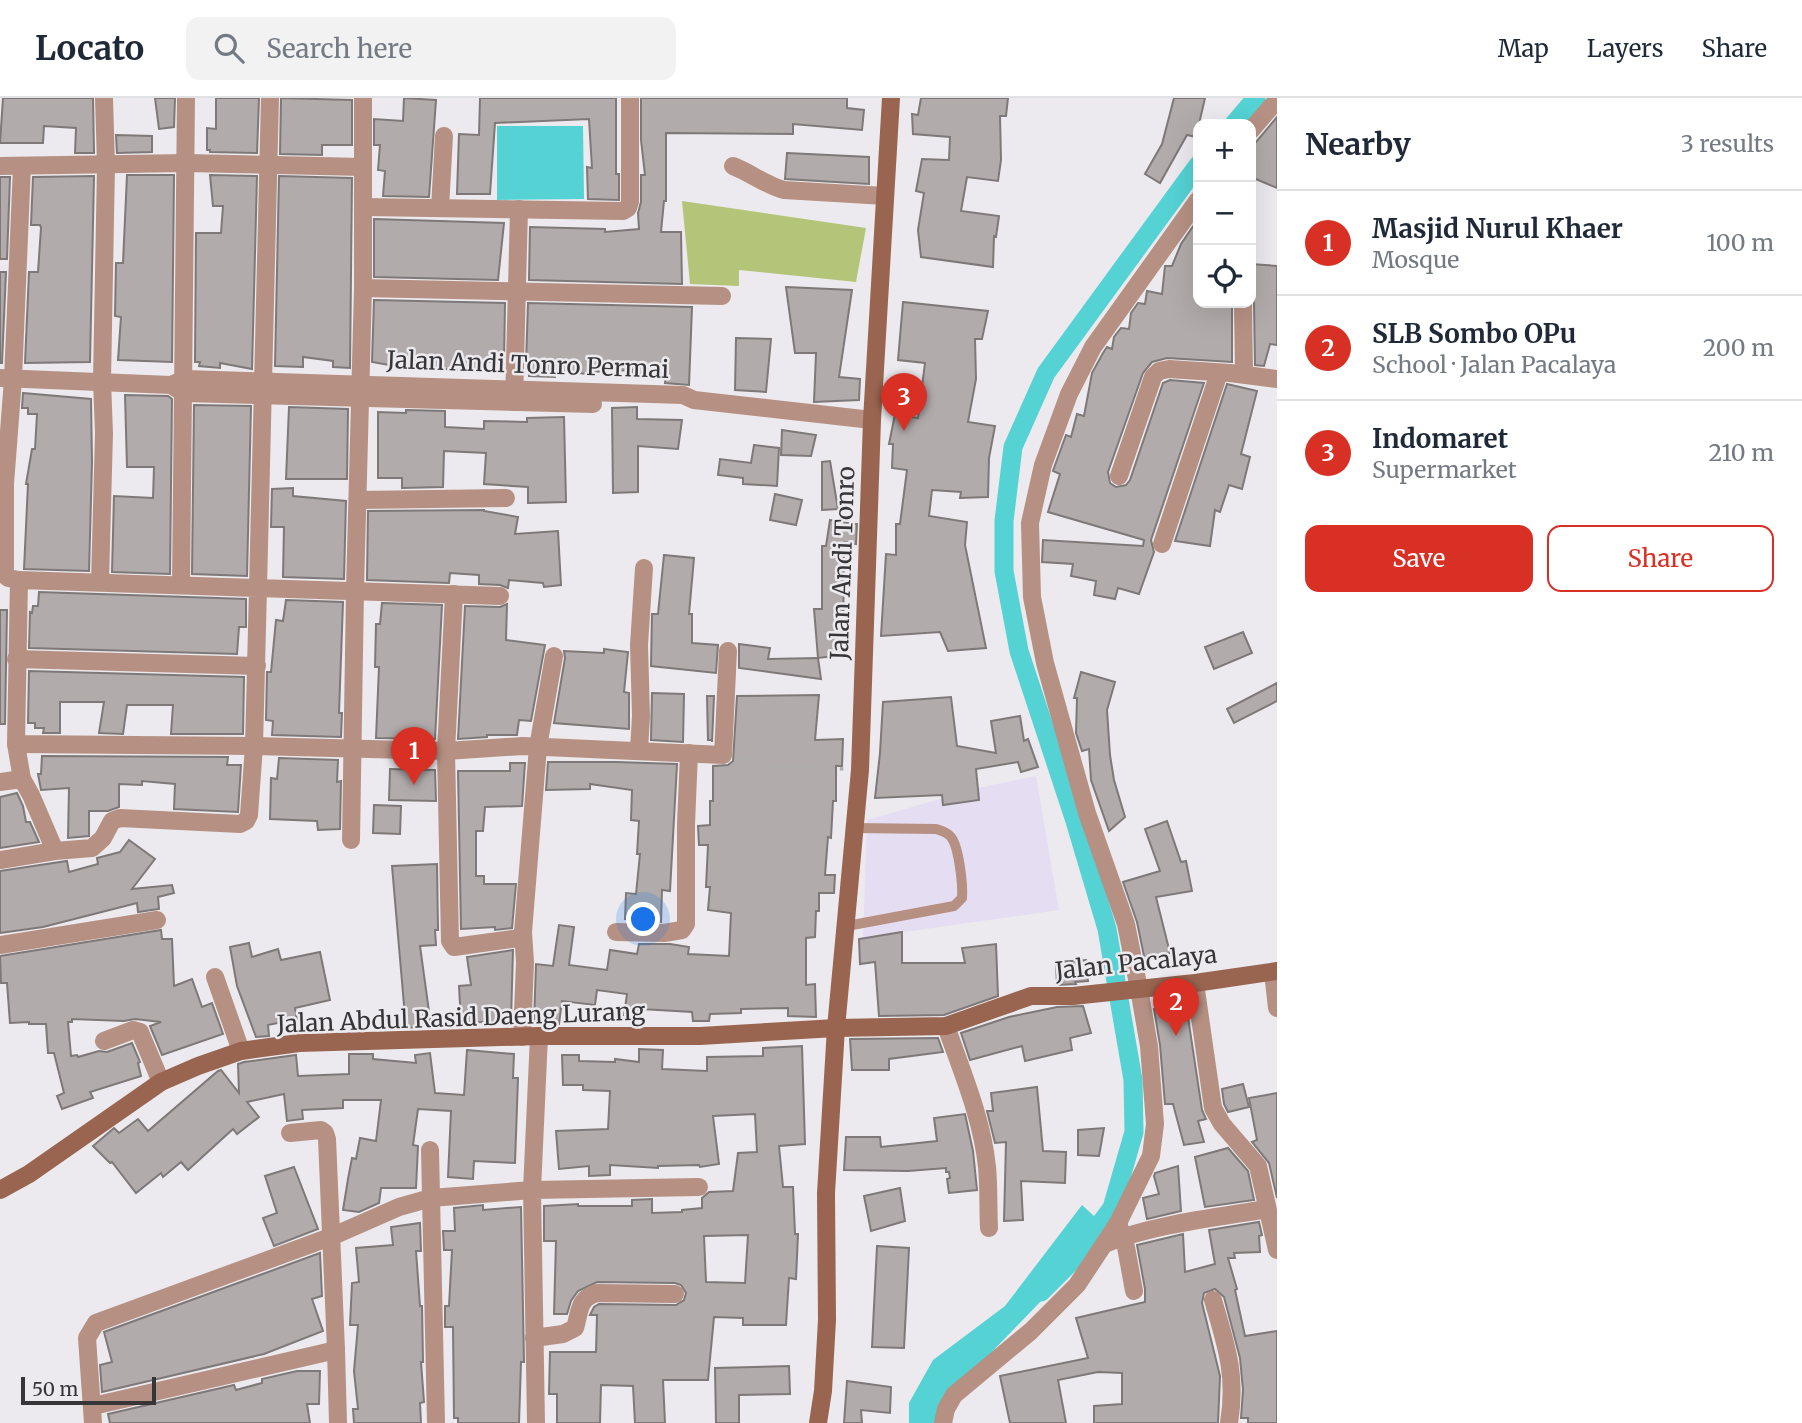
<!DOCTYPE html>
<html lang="en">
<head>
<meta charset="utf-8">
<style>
  body { margin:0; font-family:Merriweather,serif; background:#f2f2f3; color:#1f2937 }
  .controls { position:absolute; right:21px; top:21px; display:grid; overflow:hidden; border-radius:14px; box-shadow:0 7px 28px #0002 }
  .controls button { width:63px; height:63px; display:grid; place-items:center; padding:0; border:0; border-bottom:2px solid #e0e1e3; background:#fff; color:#1f2937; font:35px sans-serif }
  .scale { position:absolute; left:21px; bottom:18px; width:135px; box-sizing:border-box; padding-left:7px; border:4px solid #363537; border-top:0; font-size:19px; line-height:24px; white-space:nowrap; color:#363537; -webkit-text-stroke:5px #eceaee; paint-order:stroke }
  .you { position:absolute; left:644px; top:822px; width:24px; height:24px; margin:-18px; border:5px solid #fff; border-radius:50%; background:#1a73e8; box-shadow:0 0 0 10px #1a73e833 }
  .badge { display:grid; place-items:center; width:46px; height:46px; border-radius:50%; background:#d93025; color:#fff; font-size:23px; font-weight:700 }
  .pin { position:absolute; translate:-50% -58px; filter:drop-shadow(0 2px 4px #0008) }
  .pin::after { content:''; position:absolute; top:37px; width:24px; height:21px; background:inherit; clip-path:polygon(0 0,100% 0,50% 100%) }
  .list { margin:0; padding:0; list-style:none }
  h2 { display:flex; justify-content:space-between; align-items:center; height:91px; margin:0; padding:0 28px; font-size:30px }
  h2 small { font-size:23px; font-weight:400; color:#747a83 }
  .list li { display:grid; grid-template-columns:46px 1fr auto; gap:21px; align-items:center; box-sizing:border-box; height:105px; padding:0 28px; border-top:2px solid #e0e1e3 }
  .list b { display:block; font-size:26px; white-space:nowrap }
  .list p { margin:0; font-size:23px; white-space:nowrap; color:#747a83 }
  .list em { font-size:23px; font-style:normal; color:#747a83 }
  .actions { display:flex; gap:14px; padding:21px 28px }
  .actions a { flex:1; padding:16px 0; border:2px solid #d93025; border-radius:14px; text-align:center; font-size:24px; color:#d93025 }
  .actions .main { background:#d93025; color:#fff }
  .icon { flex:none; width:38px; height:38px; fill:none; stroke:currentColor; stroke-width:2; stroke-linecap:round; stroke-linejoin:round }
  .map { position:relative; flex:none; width:1277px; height:1325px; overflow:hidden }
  header { display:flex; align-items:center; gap:42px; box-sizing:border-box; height:98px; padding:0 35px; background:#fff; border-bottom:2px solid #e0e1e3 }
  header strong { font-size:33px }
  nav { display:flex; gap:38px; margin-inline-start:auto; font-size:24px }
  .search { width:490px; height:63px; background:#f2f2f3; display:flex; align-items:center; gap:18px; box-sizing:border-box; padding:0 24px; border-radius:14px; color:#747a83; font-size:26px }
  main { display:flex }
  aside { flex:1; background:#fff }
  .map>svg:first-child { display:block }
  .industrial { fill:#e5ddf2 }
  .green { fill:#b4c579 }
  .water { fill:#54d2d4 }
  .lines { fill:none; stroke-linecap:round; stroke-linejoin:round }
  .canal { stroke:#54d2d4; stroke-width:19 }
  .building { fill:#b1acab; stroke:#7e7978; stroke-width:2; fill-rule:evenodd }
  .path { stroke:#adacaf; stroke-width:3.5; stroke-dasharray:3.5 5; stroke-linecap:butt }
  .lane { stroke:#b69183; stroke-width:10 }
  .street { stroke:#b69183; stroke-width:18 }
  .secondary { stroke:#996550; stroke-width:18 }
  .labels { text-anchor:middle; stroke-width:5; stroke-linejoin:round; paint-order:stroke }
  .street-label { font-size:24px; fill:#363537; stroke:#eceaee }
</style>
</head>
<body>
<header>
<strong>Locato</strong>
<div class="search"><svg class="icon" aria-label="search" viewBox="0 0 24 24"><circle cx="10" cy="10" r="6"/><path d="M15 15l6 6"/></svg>Search here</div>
<nav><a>Map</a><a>Layers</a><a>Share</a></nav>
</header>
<main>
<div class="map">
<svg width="1277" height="1325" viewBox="0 0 1277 1325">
  <rect width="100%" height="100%" fill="#eceaee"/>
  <!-- industrial -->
  <path class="industrial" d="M1036,678L1059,812L863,840L867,722L982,689Z"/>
  <!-- green -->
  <path class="green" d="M682,103L866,130L856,184L739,172V188L690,186Z"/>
  <!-- water -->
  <g class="water">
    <path d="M497,28H583L584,101L497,102Z"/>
    <path d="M1082,1107L1096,1120L1042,1202L987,1259L928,1310V1325H909V1305L933,1262L1005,1208Z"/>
  </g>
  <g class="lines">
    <!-- canal -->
    <g class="canal">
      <path d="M1234,26L1256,0"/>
      <path d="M1041,1194L1073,1162L1112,1110L1134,1034L1133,982L1107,831L1075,723L1019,553L1004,473V423L1013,349L1046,275L1198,67"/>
      <path d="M935,1325L937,1297L950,1284"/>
    </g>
  </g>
  <!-- building -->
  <g class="building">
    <path d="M3,0H93L94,55H75L76,30L44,28L43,45H0Z"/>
    <path d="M155,0H175L174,29L159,31Z"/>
    <path d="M216,0H259L257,55L210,54V52H207V30L216,31Z"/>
    <path d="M281,0L352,2V47H322V57L280,56Z"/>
    <path d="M404,0L436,2L429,99L383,98L385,73L378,72L380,47H374V21L403,23Z"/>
    <path d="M480,0H616V76H619V102L588,101L587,69L592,70L589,21L495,25L490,96H457L459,36L479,37Z"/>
    <path d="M641,0H847V10L864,12L862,32L793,26V36L666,35V103H664L661,134H681L682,186L529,182L530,129L605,131V134L639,131L638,115L641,104V77H645L641,42Z"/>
    <path d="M921,0H1008L1006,18H1000L1001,62L998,83L967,79L961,113L999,118L996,139L994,138L993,169L921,159L918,132L924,95L916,93L922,61L949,62L950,39L913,36L912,16L918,17Z"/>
    <path d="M1174,0H1205L1196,39L1187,37L1160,85L1145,76L1162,46Z"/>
    <path d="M1277,19V90L1251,79V50Z"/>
    <path d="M116,37L152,38V54L117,55Z"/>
    <path d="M787,55L869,59V86L785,81Z"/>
    <path d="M127,77H174L172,264L118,262L121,219L115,218L116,165H123Z"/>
    <path d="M210,77L257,78L252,271L220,265V270L199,268L200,264H195L196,135H221L223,108H213Z"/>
    <path d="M94,78L90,264L25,265L29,174H38L41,130L40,127H31L33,79Z"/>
    <path d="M279,78L352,80L350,270L333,269V263L303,259V269L275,268Z"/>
    <path d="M0,79H10L7,161H0Z"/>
    <path d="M374,121L504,125L498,182L374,179Z"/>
    <path d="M1198,121V205H1232V264L1167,260L1152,264L1143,275L1108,374L1110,385L1116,389L1126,387L1130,382L1163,285L1170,282L1204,285L1151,442L1154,454L1139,496L1118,490L1115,501L1094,497L1096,483L1071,478L1073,466L1042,464L1043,442L1143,448L1144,442L1048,414L1060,376L1053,373L1054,370L1066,337L1071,339L1077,316L1084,318L1092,275L1103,255L1107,249L1112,251L1114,239L1121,230L1129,231L1131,215L1138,205L1145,206L1147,193L1162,196L1165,168H1172L1181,146Z"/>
    <path d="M1251,166L1277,168V247L1270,246L1264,268L1255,267L1254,205L1251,197Z"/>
    <path d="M0,174H6L2,265H0Z"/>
    <path d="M786,189L852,192L839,279L860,281L859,302L814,304L816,255H795Z"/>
    <path d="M374,202L505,205L504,265L479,263L478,274L423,269V267L396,263L395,268L372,264Z"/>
    <path d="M903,204L988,213L982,241H975L976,281L968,324L995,328L989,360L988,399L960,400L961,394L932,392L929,418L967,424L965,447L986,550L948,553L940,534L881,538L886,456L896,457V426H900L907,372L892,370L893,346H889L895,316L918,320L925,265L898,262Z"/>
    <path d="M528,205L692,209L689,287L665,285L666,275L632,276V272L587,274L586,276L555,272V279L529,278V266H526Z"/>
    <path d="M736,240L771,241L766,294L735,292Z"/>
    <path d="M1227,286L1257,293L1241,356L1250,359L1242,391L1229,387L1220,414L1215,412L1210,448L1175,443Z"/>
    <path d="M23,295L91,301L92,365L89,473L24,471L28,386H26L32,351H35L37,316H28V310H22Z"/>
    <path d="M125,297L168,298L172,301L170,476L112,474L114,398L153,400L154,369H127Z"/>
    <path d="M194,307L251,308L247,478L192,476Z"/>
    <path d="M289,309L348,311L347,381H286Z"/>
    <path d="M637,309V321L682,322L678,351L638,348V394L613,395L612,310Z"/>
    <path d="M406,312L445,313V329L484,331V323L527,324V320L564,319L566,404L528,405V389L484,386L486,355L444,353L443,389L402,390V380H378V314L406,315Z"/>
    <path d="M782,332L816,337L811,358L781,357Z"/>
    <path d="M754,347L779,350L777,388L743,386V380L718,377L720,361L751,365Z"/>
    <path d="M830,363L838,411L822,412V364Z"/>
    <path d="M293,390V398L346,403L344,481L283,479L284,429H271L272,391Z"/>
    <path d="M775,396L802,402L796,427L770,422Z"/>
    <path d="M484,412V413L518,419L515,436L558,433L561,487L544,489L543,485L509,482L508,490L500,487L479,486V477L450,475L449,485L367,482L368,413Z"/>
    <path d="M830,422L857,426L856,446L844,444L843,557L818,560L814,511H822V448H826Z"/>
    <path d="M664,457L694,460L689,516H692V545L718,547L716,575L651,568L652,516H658Z"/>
    <path d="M39,494L246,501V529H239L237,556L29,550L30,514L32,515L33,508H38Z"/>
    <path d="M286,502L343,504L339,615H342L341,639L272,637L273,623L266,622L267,574H271L276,522L283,523Z"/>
    <path d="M382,505L442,507L435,641L376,640L379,569H375L376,526H380Z"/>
    <path d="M507,506L506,542L545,547L531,623L519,622L517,637H487V639L458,641L465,508L500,509Z"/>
    <path d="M0,512H7L5,626H0Z"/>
    <path d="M1243,534L1252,555L1214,571L1205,549Z"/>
    <path d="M739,546L770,550L768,561L818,560L821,581L739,570Z"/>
    <path d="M604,551L628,554L624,594L629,595V631L554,625L565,560L564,553L604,555Z"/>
    <path d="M29,573L244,579L243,636H171L173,607H127L123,636L99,635L104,604H60V635H43L44,630H35V625H28Z"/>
    <path d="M1081,574L1115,584L1107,612L1110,657L1114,682L1125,719L1109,733L1091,682L1089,651L1082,653L1076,635L1077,600H1074Z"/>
    <path d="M1277,585V603L1234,625L1227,611Z"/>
    <path d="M652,595L684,596L683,644L651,642Z"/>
    <path d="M819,597L815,642L843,641L842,668H836V703H833L831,740L828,739L825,777H835L834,795H819V813H816L815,839L806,840V887L815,886L816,919L788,918V910L741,911V915L710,916L709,923H693L692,914L641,911L640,918L624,917L627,896L597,892L595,907L562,903L559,926L534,925L536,866L553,868L559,827L574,829L569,867L607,872L610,852L637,856L639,846H670L689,849L688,856L729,858L731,815L708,812L710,789H706L708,747H699L698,728L710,727V703H713V668L728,667L733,663L737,598Z"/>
    <path d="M707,598H714L712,644V642H708Z"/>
    <path d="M951,599L957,648L996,655L991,623L1020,618L1024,643L1028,641L1038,669L1021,674L1018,664L976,671L979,702L943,707L942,697L875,700L880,655L883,604Z"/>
    <path d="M42,658L228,659L227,667H241L238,714L174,711L175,686L142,683V687L119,686V709L108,713H89V738L68,740L69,690L41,692L38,676H41Z"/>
    <path d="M279,660L338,662L337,684L341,683L340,731L318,732L317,723L270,721L271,680L277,681Z"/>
    <path d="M548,664H616L677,666L670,793L662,792L661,824L625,821L626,795L636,796L640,756H637L639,723L631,722L632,692L590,686V691L546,692Z"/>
    <path d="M510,665H525L522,708L485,709L483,733H476V778H484V786H516L512,830L495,832V829L461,831L458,673H510Z"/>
    <path d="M390,671L435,672L436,703L389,702Z"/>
    <path d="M17,695L23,708L26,724H30L39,744L0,750V699Z"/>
    <path d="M374,707L401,708L400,736L373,735Z"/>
    <path d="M1167,723L1181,764L1186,763L1192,793L1156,799L1170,855L1145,863L1137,824L1123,784L1160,773L1145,731Z"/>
    <path d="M129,742L155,761L132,791L172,787L174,795L158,799L159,811L138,814L137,805L43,829L0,835V773L67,763L69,774L98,766L97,760L120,754Z"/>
    <path d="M437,766L438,832H435L436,847L420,848L431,928L406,930L392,768Z"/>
    <path d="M161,832L162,841H172L174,888L192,881L202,909L212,905L223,936L162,957L150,928L161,924L135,921L124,923L72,921V924H68L71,958L77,957L78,959L99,953L107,954L132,945L140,964L138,965L141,978L90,994L93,1000L62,1011L57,998L64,995L54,955H48L46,926H29V924L10,925L7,885H1L0,858Z"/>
    <path d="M902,834V865H965L962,850L996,846L998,898L944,917L879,918L875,864L860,866L859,841Z"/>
    <path d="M249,845L252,859L278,851L281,862L320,854L330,902L295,910L297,921L268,927L269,938L256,939L237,888L230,849Z"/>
    <path d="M513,852L511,923L461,925L459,888L471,887L467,859Z"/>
    <path d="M1086,862L1088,883L1075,884L1076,886L1057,887L1056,864Z"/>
    <path d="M1186,906L1202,1012L1206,1021L1198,1023L1204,1044L1184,1047L1173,1006H1165L1160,947L1154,911Z"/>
    <path d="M1083,908L1091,935L1070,940L1072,952L1025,963L1022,948L970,962L961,935L1009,919L1057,909Z"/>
    <path d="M938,940L943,954L889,961V972H852L850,941Z"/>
    <path d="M802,948L805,1046L779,1048L783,1089H793L795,1136H798L796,1181L789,1180L786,1227H743V1220L714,1219L708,1282H663L665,1325H635L633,1288L601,1287L600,1325H557V1296H549L550,1254H596L597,1217H590L594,1209L599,1206L676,1207L684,1202L686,1195L681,1187L675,1185L597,1184L578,1193L571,1203L567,1216H554L556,1143H544V1108L578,1106V1108H632V1102L652,1101V1115L682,1114V1112L702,1110V1100L709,1094L733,1093L738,1055L757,1054L755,1016L713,1018L719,1066L700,1069L699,1067L658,1068V1070L610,1067V1077L589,1078V1068L559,1071L556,1033L608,1031L610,993L583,992V987H563L562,957H579V963L615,964V961L639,964V951L663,952L662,971L707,973V959L763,958V950ZM748,1137L745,1185L706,1184L704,1138Z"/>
    <path d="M467,952L514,956L513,980H518L515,1065L474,1063L473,1081L448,1079L451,1013L418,1011L413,1047L418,1048L416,1090H381L379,1105L359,1114L343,1112L348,1081L352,1060L356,1061L360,1040L376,1043L381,1002H343V1010L302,1012L303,1021L287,1023L284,996L247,1004L259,1019L237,1036L233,1031L188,1072L181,1064L163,1079L161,1075L136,1095L112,1064L110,1065L93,1048L114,1030L119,1035L138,1021L148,1033L218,973L221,972L239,995L238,966L244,964L296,957L298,978L349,976V956H373V961L416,965L415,957L430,955L435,995L464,997Z"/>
    <path d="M1243,986L1249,1009L1228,1014L1224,1006L1222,991Z"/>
    <path d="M1037,989L1043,1053L1066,1054L1065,1085L1021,1083L1023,1122L1004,1123L1006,1044L995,1045L987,1013H993L991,995Z"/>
    <path d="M1277,995V1100L1269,1065L1252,1044L1257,1042L1249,1000Z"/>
    <path d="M965,1016L973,1053L977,1092L949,1095L947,1081L950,1080L949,1074H946V1070L908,1073L844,1072L846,1039H880L881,1049L937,1043L934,1020Z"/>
    <path d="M1104,1030L1099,1058L1078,1057V1032Z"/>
    <path d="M1228,1050L1248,1073L1254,1102L1205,1109L1195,1059Z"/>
    <path d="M1178,1068L1181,1113L1147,1121L1143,1100L1159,1096L1154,1078L1155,1075Z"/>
    <path d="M294,1069L318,1131L274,1148L263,1120L277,1115L265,1078Z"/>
    <path d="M900,1090L905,1123L871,1133L864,1098Z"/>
    <path d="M483,1107V1112L521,1109L524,1264H521L519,1325H458V1320H454L453,1229H445V1208H449L452,1152H444L443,1133H455L454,1110Z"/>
    <path d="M1259,1124L1262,1137L1259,1138L1260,1154L1234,1155L1235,1160H1228L1237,1191L1235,1192L1245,1238L1277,1233V1325H1248V1320H1241L1243,1292L1240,1260L1224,1199L1215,1191L1204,1195L1202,1205L1220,1278L1218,1325H1094V1308L1122,1306V1275L1098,1274L1058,1282L1066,1325H1010L1000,1278L1088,1260L1076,1220L1145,1204V1191L1137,1147L1183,1136L1185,1174L1215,1166L1209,1132Z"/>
    <path d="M420,1125L421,1153H416L420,1208H422L423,1264H421L424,1304L420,1305L421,1325H354L353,1311H358L354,1273L358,1227H350L352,1185L359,1184L356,1150L393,1147L391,1129Z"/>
    <path d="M877,1148L909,1150L904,1250L872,1249Z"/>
    <path d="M320,1155L322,1198L312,1201L323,1233L264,1256L102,1294L100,1267L112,1264L104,1234Z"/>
    <path d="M789,1268L790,1296L739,1297V1325H716L715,1270Z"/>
    <path d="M297,1273H320L319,1306H307L310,1325H110L108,1316L234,1287L236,1292L262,1285V1281Z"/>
    <path d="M847,1283L891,1289L890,1315L861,1312L862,1325H844Z"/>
  </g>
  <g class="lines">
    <!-- path -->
    <path class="path" d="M739,659C752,660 762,665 775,668L845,671"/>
    <!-- lane -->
    <path class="lane" d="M847,828L954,808L962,800C963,787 959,749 951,739C947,734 942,733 936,731L855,730"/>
    <!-- street -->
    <g class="street">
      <path d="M270,0L258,490L500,498"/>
      <path d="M1251,32L1277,2"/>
      <path d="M0,68L186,65L363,69"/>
      <path d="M733,68C751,75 767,88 784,92L885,98"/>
      <path d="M364,109L623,113L628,110L630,104V0"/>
      <path d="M440,110L444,38"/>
      <path d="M363,190L722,198"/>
      <path d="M1243,205L1244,276"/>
      <path d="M0,280L171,287L184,295L593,306"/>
      <path d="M171,287L185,281L683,297L694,302L872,322"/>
      <path d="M514,304L519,111"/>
      <path d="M1119,378L1153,279L1159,273L1169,271L1230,275L1277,281"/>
      <path d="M358,402L506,400"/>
      <path d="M1162,446L1219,275"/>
      <path d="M19,482L16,646L254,648L258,490L19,482L8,480L5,477V386L13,281L22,68"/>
      <path d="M100,484L104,335L102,283L106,67L104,0"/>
      <path d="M181,487L186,0"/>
      <path d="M454,496L446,653L450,843L454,849L519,840L523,834"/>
      <path d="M16,561L257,568"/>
      <path d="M16,646L22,681"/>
      <path d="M639,652L641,618L639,547L644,470"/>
      <path d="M0,684L22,681L31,697L55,753"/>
      <path d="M351,742L355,492L363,190V0"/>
      <path d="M0,762L55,753L92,750L103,740L112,723L120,720L240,726L246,723L249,717L254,648L446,653L523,648L723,657L728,553"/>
      <path d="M616,834L664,835L682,832L686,826V726L689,655"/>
      <path d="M0,847L157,822"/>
      <path d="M1273,874L1277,910"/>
      <path d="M215,879L241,953"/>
      <path d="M1195,885L1213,1010L1222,1026L1258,1068L1277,1152"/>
      <path d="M946,928C962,974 982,1020 987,1069C989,1089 988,1110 989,1130"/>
      <path d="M522,939L525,864L523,834L538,649L554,558"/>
      <path d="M104,943L133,932L140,934L161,984"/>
      <path d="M290,1035L321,1032L325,1035L327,1041L336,1252"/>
      <path d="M430,1052L436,1325"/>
      <path d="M1119,1128L1126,1149L1134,1193"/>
      <path d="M1104,1146C1155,1126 1213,1120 1267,1111"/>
      <path d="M1213,1202C1226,1247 1237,1277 1229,1325"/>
      <path d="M534,1240L563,1236L575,1230C580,1214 578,1200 597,1195L675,1196"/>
      <path d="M93,1308L336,1252L338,1325"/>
      <path d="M93,1325L87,1240L96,1225L333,1138L399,1109L431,1100L532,1092L539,938"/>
      <path d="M536,1325L532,1092L699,1089"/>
      <path d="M943,1325L946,1311L954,1297L1031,1233L1077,1187L1118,1125L1151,1058L1155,1026L1149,948L1139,891L1126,826L1087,715L1045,565L1032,499L1030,425L1043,367L1069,296L1093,249L1198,102"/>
    </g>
    <!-- secondary -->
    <g class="secondary">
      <path d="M0,1092L29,1076L161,984L198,968L241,953L299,945L539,938H700L836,930L946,928L1031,898H1073L1195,885L1277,873"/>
      <path d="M818,1325L823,1293L827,1222L826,1095L836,930L860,672L872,322L891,0"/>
    </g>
  </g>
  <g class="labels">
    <!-- street labels -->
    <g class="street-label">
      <text transform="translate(528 267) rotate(2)" y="8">Jalan Andi Tonro Permai</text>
      <text transform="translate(843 465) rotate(-88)" y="8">Jalan Andi Tonro</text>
      <text transform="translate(1136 865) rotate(-6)" y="8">Jalan Pacalaya</text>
      <text transform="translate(461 920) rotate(-2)" y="8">Jalan Abdul Rasid Daeng Lurang</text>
    </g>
  </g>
</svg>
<div class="controls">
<button>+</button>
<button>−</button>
<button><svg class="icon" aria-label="locate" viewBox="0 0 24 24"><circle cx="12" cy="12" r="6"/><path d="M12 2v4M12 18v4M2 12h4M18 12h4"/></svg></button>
</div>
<div class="scale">50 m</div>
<div class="you"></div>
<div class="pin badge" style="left:414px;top:687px">1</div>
<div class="pin badge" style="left:1176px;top:938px">2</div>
<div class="pin badge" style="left:904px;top:333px">3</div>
</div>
<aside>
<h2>Nearby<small>3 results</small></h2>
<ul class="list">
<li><span class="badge">1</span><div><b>Masjid Nurul Khaer</b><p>Mosque</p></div><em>100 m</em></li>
<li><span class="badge">2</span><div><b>SLB Sombo OPu</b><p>School · Jalan Pacalaya</p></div><em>200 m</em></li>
<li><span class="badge">3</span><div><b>Indomaret</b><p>Supermarket</p></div><em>210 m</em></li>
</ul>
<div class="actions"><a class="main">Save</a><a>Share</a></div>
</aside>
</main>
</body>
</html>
